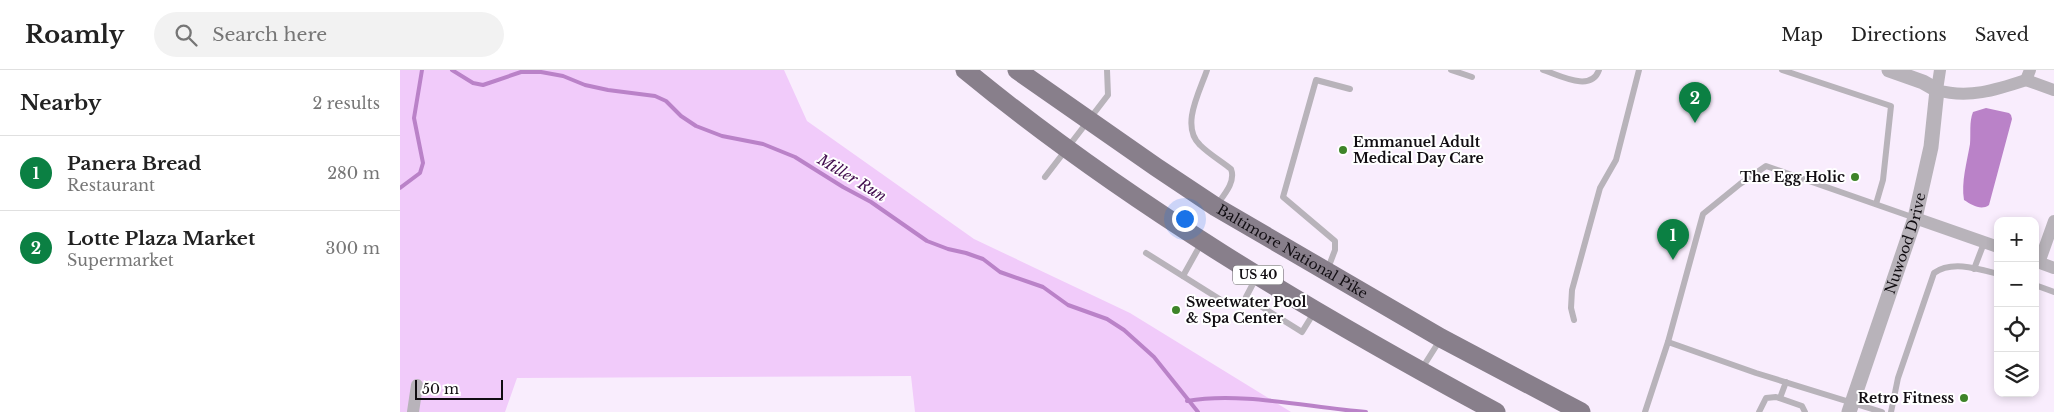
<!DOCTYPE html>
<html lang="en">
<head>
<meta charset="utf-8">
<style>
  body { margin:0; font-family:"Libre Baskerville",serif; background:#f2f2f2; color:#222 }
  .controls { position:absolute; right:15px; bottom:15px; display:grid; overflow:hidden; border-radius:10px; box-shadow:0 2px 8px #0003 }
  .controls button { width:45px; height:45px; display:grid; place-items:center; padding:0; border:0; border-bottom:1px solid #e0e0e0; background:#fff; color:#222; font:25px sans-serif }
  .scale { position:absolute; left:15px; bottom:12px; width:88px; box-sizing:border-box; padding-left:5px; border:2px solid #110d12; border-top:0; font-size:14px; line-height:18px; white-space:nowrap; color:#110d12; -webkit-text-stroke:4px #fff; paint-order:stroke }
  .you { position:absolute; left:784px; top:148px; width:18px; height:18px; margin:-12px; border:4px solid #fff; border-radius:50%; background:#1a73e8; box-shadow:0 0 0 8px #1a73e833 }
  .badge { display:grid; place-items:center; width:32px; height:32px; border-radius:50%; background:#0b8043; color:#fff; font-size:16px; font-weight:700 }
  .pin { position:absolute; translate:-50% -41px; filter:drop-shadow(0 1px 2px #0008) }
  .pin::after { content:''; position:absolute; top:26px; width:18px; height:15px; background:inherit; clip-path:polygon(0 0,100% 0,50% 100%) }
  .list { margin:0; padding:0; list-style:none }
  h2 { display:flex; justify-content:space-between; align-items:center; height:65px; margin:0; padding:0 20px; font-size:21px }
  h2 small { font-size:16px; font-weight:400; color:#767676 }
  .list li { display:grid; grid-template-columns:32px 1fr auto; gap:15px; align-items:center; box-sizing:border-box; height:75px; padding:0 20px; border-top:1px solid #e0e0e0 }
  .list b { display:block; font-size:19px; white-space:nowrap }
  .list p { margin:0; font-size:16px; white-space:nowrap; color:#767676 }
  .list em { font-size:16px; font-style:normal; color:#767676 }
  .icon { flex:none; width:28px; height:28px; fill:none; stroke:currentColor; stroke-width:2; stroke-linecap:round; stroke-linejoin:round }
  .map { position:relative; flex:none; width:1654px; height:342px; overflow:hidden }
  header { display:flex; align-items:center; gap:30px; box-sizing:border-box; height:70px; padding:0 25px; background:#fff; border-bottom:1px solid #e0e0e0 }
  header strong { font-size:24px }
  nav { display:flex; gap:28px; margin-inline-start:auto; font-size:18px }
  .search { width:350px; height:45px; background:#f2f2f2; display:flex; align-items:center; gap:12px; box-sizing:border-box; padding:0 18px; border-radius:28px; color:#767676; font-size:19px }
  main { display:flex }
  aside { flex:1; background:#fff }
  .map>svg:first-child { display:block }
  .green { fill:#f1cbfa }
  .water { fill:#ba82c8 }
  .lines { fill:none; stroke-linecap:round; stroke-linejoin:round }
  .stream { stroke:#ba82c8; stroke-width:4 }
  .service { stroke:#b8b3ba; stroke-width:6 }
  .minor { stroke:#b8b3ba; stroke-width:12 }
  .tertiary { stroke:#b8b3ba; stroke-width:15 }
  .primary { stroke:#887f8b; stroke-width:19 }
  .poi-dot { fill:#3e8429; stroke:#fff; stroke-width:2 }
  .labels { text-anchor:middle; stroke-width:4; stroke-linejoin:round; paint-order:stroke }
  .shield { fill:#fff; stroke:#585659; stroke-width:1 }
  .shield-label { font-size:12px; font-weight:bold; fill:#110d12 }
  .poi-label { font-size:14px; font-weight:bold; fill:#110d12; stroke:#fff; text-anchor:start }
  .street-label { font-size:14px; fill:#110d12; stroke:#fff }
  .water-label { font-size:15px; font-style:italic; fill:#430f4f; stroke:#fff }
</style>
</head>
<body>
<header>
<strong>Roamly</strong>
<div class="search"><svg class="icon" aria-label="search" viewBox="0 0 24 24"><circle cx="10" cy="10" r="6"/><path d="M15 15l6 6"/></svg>Search here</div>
<nav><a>Map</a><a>Directions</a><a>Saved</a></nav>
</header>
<main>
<aside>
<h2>Nearby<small>2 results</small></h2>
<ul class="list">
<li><span class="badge">1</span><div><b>Panera Bread</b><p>Restaurant</p></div><em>280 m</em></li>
<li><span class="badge">2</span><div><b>Lotte Plaza Market</b><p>Supermarket</p></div><em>300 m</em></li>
</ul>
</aside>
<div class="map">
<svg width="1654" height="342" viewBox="0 0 1654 342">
  <rect width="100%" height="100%" fill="#f9edfd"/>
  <!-- green -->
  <path class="green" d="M0,0H384L407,51L574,169L730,243L891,342H515L511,306L117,308L105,342H0Z"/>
  <!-- water -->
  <path class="water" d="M1586,38L1609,43L1611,45L1612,49L1589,135C1581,141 1572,135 1564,130C1561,112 1567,92 1570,74C1571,63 1569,52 1573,42Z"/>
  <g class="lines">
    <!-- stream -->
    <g class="stream">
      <path d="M52,0L73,13L83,15L121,2H141L163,6L185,15L208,20L255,26L266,31L281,46L296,56L322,66L363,74L395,87L443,117L471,132L527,171L548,179L566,183L583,189L600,202L643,217L668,235L707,249L724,260L754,287L798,342"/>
      <path d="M0,118L20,103L23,93L14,48L22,0"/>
      <path d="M787,331C841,321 911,338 966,342"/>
    </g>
    <!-- service -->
    <g class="service">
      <path d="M807,0C800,21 780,56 800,75C809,84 821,91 831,99C836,112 824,125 816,136"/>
      <path d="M1051,0L1072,7"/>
      <path d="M1143,0C1159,5 1191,23 1199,0"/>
      <path d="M1382,0L1491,36L1483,110L1476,134"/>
      <path d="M645,107L708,25L707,0"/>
      <path d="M746,183L821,230"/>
      <path d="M1574,199L1584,173"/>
      <path d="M927,201L935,180V171L883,127L916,10L950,19"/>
      <path d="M783,206L802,172"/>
      <path d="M856,208L846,227L902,262L915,241"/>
      <path d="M1635,215L1654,222"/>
      <path d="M1174,250L1171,238L1172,220L1200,118L1216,90L1239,0"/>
      <path d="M1268,272L1356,303L1482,342"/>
      <path d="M1021,300L1040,270"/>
      <path d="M1380,328L1386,312"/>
      <path d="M1245,342L1268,272L1303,144L1340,114L1366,96L1515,148"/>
      <path d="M1359,342L1366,328L1376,327L1402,336L1405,342"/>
      <path d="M1491,342L1498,308L1534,203C1552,190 1579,199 1598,204"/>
    </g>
    <!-- minor -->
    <g class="minor">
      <path d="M1540,0L1537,20C1568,29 1596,20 1626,10"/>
      <path d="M1630,0L1626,10L1654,20"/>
      <path d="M1515,148L1598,177"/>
      <path d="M1635,191L1654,198"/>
      <path d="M1639,193L1654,151"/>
      <path d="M13,342L17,315"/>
    </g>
    <!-- tertiary -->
    <path class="tertiary" id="s1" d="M1449,342L1515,148L1531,77L1537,20L1523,12L1489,0"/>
    <!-- primary -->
    <g class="primary">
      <path d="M565,0C728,134 911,242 1096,342"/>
      <path id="s2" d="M617,0L756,97L816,137L1041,268L1181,342"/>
    </g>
  </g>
  <!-- markers -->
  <g class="poi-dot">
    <circle cx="943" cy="80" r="5"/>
    <circle cx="1455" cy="107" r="5"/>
    <circle cx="776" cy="240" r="5"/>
    <circle cx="1564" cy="328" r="5"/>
  </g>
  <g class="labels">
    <!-- shield labels -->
    <rect class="shield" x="833" y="195.5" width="50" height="19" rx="4"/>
    <g class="shield-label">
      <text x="858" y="209">US 40</text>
    </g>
    <!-- poi labels -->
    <g class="poi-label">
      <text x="953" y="77">Emmanuel Adult<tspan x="953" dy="16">Medical Day Care</tspan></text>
      <text x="1445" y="112" text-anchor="end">The Egg Holic</text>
      <text x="786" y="237">Sweetwater Pool<tspan x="786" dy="16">&amp; Spa Center</tspan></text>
      <text x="1554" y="333" text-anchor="end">Retro Fitness</text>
    </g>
    <!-- street labels -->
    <g class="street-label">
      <text dy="5" stroke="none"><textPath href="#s1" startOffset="178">Nuwood Drive</textPath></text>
      <text dy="5" stroke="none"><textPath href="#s2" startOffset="330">Baltimore National Pike</textPath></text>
    </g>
    <!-- water labels -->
    <g class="water-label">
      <text transform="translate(452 108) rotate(31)" y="5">Miller Run</text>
    </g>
  </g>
</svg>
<div class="controls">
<button>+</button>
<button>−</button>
<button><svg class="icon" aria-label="locate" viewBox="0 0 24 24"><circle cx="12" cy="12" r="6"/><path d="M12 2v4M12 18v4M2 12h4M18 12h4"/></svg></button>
<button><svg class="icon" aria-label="layers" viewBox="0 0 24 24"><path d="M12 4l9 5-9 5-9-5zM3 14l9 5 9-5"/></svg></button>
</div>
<div class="scale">50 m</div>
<div class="you"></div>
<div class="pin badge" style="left:1273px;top:190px">1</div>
<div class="pin badge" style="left:1295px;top:53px">2</div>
</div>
</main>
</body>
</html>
